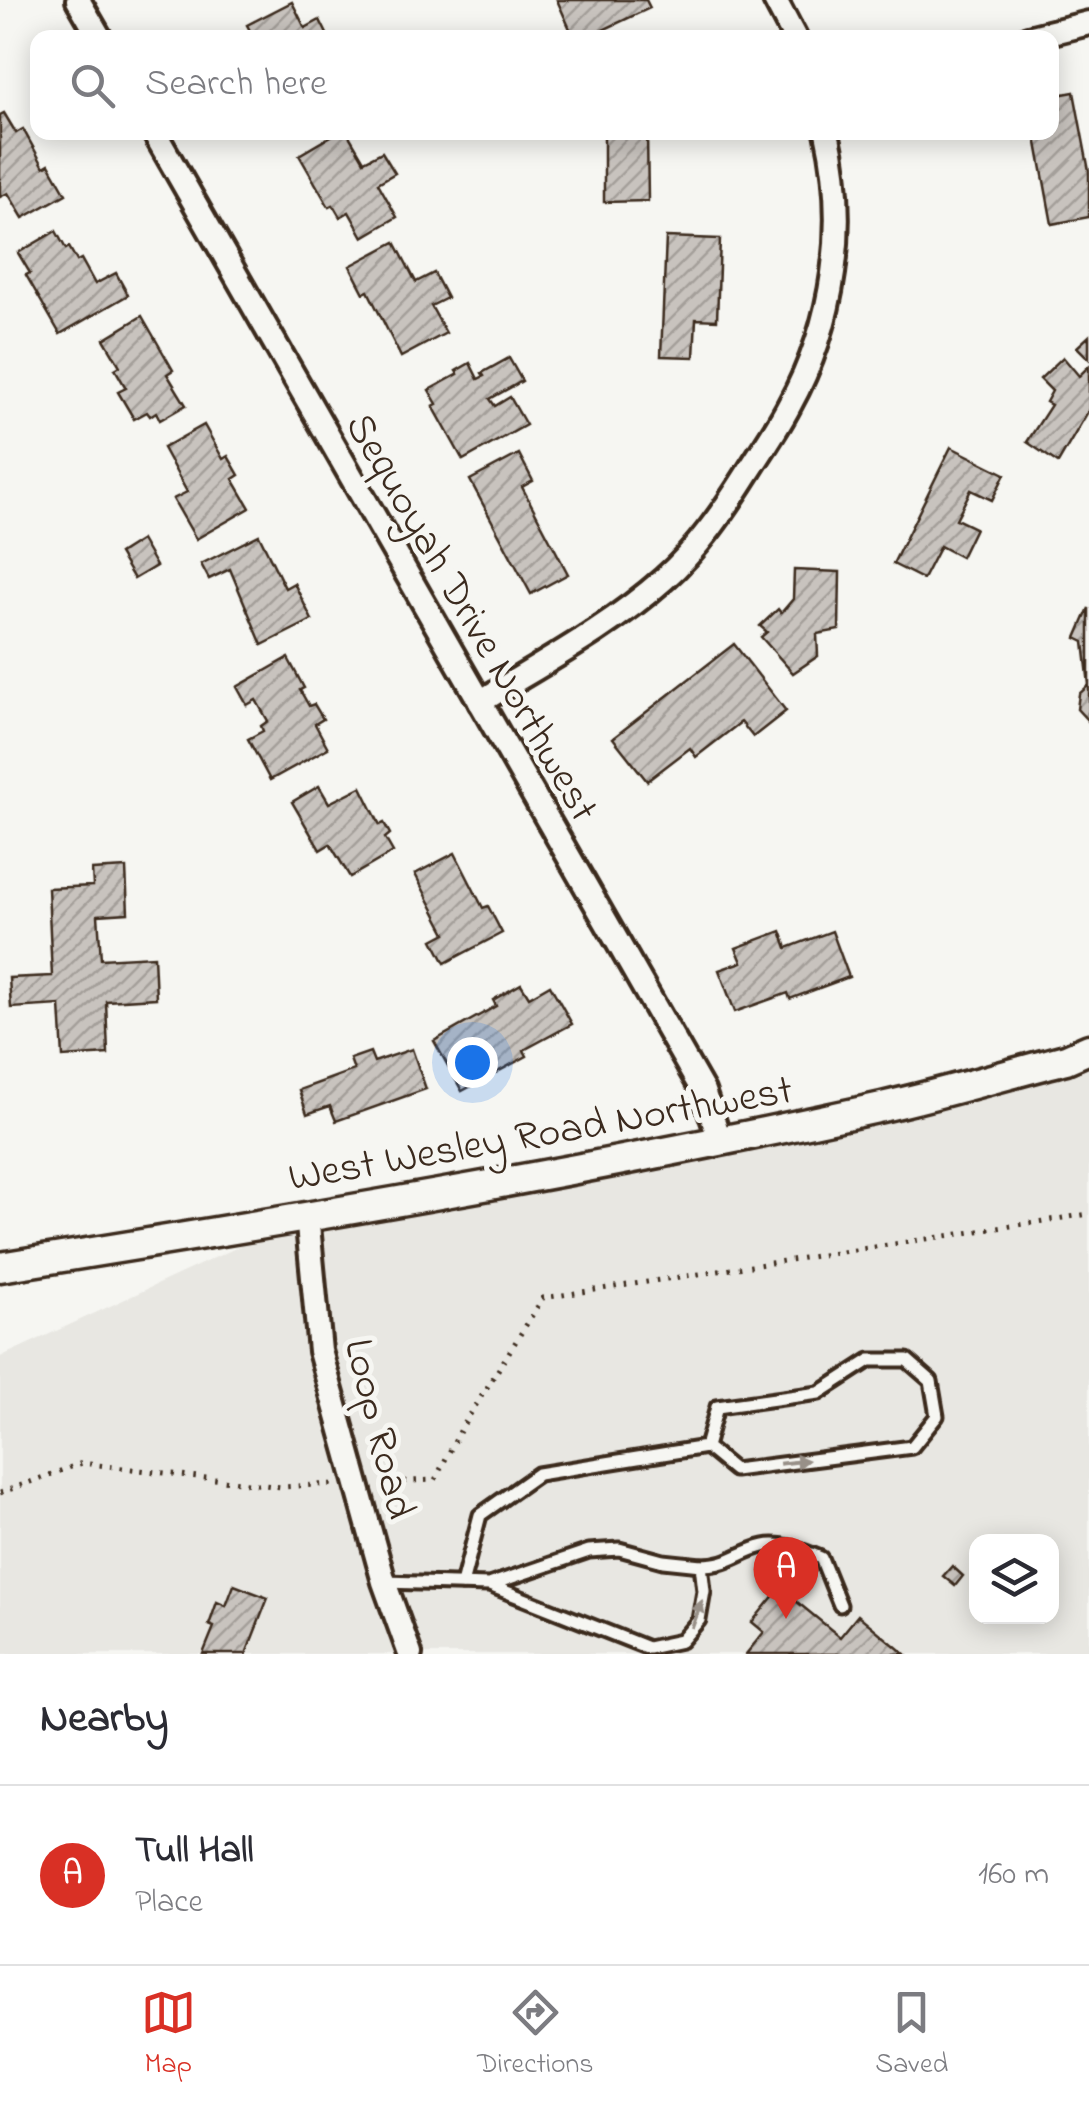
<!DOCTYPE html>
<html lang="en">
<head>
<meta charset="utf-8">
<style>
  body { margin:0; font-family:"Indie Flower",sans-serif; background:#f2f2f3; color:#2b2b33 }
  .controls { position:absolute; right:30px; bottom:30px; display:grid; overflow:hidden; border-radius:20px; box-shadow:0 5px 25px #0003 }
  .controls button { width:90px; height:90px; display:grid; place-items:center; padding:0; border:0; border-bottom:2px solid #e1e1e2; background:#fff; color:#2b2b33; font:50px sans-serif }
  .you { position:absolute; left:472px; top:1062px; width:35px; height:35px; margin:-25px; border:8px solid #fff; border-radius:50%; background:#1a73e8; box-shadow:0 0 0 15px #1a73e833 }
  .badge { display:grid; place-items:center; width:65px; height:65px; border-radius:50%; background:#d93025; color:#fff; font-size:32px; font-weight:700 }
  .pin { position:absolute; translate:-50% -82px; filter:drop-shadow(0 2px 5px #0008) }
  .pin::after { content:''; position:absolute; top:52px; width:35px; height:30px; background:inherit; clip-path:polygon(0 0,100% 0,50% 100%) }
  .list { margin:0; padding:0; list-style:none }
  h2 { display:flex; justify-content:space-between; align-items:center; height:130px; margin:0; padding:0 40px; font-size:42px }
  h2 small { font-size:32px; font-weight:400; color:#7c7c81 }
  .list li { display:grid; grid-template-columns:65px 1fr auto; gap:30px; align-items:center; box-sizing:border-box; height:180px; padding:0 40px; border-top:2px solid #e1e1e2 }
  .list b { display:block; font-size:38px; white-space:nowrap }
  .list p { margin:0; font-size:32px; white-space:nowrap; color:#7c7c81 }
  .list em { font-size:32px; font-style:normal; color:#7c7c81 }
  .icon { flex:none; width:55px; height:55px; fill:none; stroke:currentColor; stroke-width:2; stroke-linecap:round; stroke-linejoin:round }
  .map { position:relative; flex:none; width:1089px; height:1654px; overflow:hidden }
  .search { position:absolute; background:#fff; box-shadow:0 5px 25px #0003; left:30px; right:30px; top:30px; height:110px; display:flex; align-items:center; gap:25px; box-sizing:border-box; padding:0 35px; border-radius:20px; color:#7c7c81; font-size:38px }
  .sheet { height:310px; background:#fff }
  nav { display:flex; justify-content:space-around; align-items:center; box-sizing:border-box; height:140px; border-top:2px solid #e1e1e2; background:#fff; font-size:28px; color:#7c7c81 }
  nav a { display:grid; justify-items:center; gap:5px }
  nav .on { color:#d93025 }
  .map>svg:first-child { display:block }
  .built { fill:#e8e7e2; fill-rule:evenodd }
  .building { fill:url(#building-hatch); stroke:#3b2a1e; stroke-width:2.5 }
  .lines { fill:none; stroke-linecap:round; stroke-linejoin:round }
  .service-casing { stroke:#3b2a1e; stroke-width:19 }
  .minor-casing { stroke:#3b2a1e; stroke-width:30 }
  .tertiary-casing { stroke:#3b2a1e; stroke-width:35 }
  .path { stroke:#3b2a1e; stroke-width:5; stroke-dasharray:2.5 8; stroke-linecap:butt }
  .service { stroke:#f6f6f2; stroke-width:11 }
  .minor { stroke:#f6f6f2; stroke-width:22 }
  .tertiary { stroke:#f6f6f2; stroke-width:28 }
  .oneway { fill:#989088 }
  .labels { text-anchor:middle; stroke-width:10; stroke-linejoin:round; paint-order:stroke }
  .street-label { font-size:42px; fill:#3b2a1e; stroke:#f6f6f2 }
</style>
</head>
<body>
<div class="map">
<svg width="1089" height="1654" viewBox="0 0 1089 1654">
  <defs>
    <pattern id="building-hatch" width="6" height="6" patternUnits="userSpaceOnUse" patternTransform="scale(2.5)"><rect width="6" height="6" fill="#c8c3be"/><path d="M-1 1l2-2M0 6l6-6M5 7l2-2" fill="none" stroke="#a49f9a"/></pattern>
  </defs>
  <rect width="100%" height="100%" fill="#f6f6f2"/>
  <filter id="ink" filterUnits="userSpaceOnUse"><feTurbulence type="fractalNoise" baseFrequency=".01" numOctaves="2"/><feDisplacementMap in="SourceGraphic" scale="20" xChannelSelector="R" yChannelSelector="G"/><feConvolveMatrix kernelMatrix="1 2 1 2 8 2 1 2 1" color-interpolation-filters="sRGB"/></filter>
  <g filter="url(#ink)">
    <!-- built -->
    <path class="built" d="M1089,1049V1654H0V1357L307,1215ZM976,1542H1052V1616H976Z"/>
    <!-- building -->
    <g class="building">
      <path d="M557,0H646L650,8L586,38H574Z"/>
      <path d="M292,2L305,28L320,20L329,38H254L247,25Z"/>
      <path d="M1074,92L1089,171V217L1052,224L1035,132H1052V96Z"/>
      <path d="M4,113L16,133L23,129L44,167L49,164L66,194L23,218L8,193L0,197V115Z"/>
      <path d="M338,132H347L364,161L382,152L395,173L378,183L397,217L363,237L349,212L340,217L333,205L329,207L299,155Z"/>
      <path d="M604,132H647L648,201L604,202Z"/>
      <path d="M56,231L66,249L69,247L77,261L81,259L95,284L116,273L128,295L60,334L26,275L30,273L18,253Z"/>
      <path d="M666,237L720,239L717,320L696,319L694,357L661,356Z"/>
      <path d="M395,242L416,282L434,273L447,298L431,306L446,333L401,357L368,291L364,293L350,266Z"/>
      <path d="M142,316L173,370L167,374L186,405L160,420L156,412L150,416L147,412L134,419L118,392L126,388L115,369L120,366L104,339Z"/>
      <path d="M1089,336V359L1077,347Z"/>
      <path d="M1063,357L1079,376L1089,366V410L1058,463L1027,442L1051,405L1046,402L1052,391L1040,379Z"/>
      <path d="M509,358L522,381L490,399L495,406L510,397L526,425L463,460L433,406L437,404L429,390L458,374L456,371L470,363L478,379L484,376L482,373Z"/>
      <path d="M204,425L223,459L228,456L239,475L233,479L250,508L196,539L173,499L187,492L163,448Z"/>
      <path d="M951,447L1005,474L992,500L971,490L956,519L975,528L961,557L940,546L923,579L893,564Z"/>
      <path d="M519,454L533,481L522,487L568,574L531,594L470,480Z"/>
      <path d="M259,535L285,588L294,583L312,620L262,645L230,569L209,579L201,564Z"/>
      <path d="M141,540L156,566L134,579L119,554Z"/>
      <path d="M794,570L840,572L839,630L817,634L818,656L793,673L761,637L767,632L760,626L778,609L781,613L793,599Z"/>
      <path d="M1089,608V722L1077,709L1079,694L1089,685L1084,642L1076,638Z"/>
      <path d="M734,644L786,711L753,737L741,722L696,757L690,748L647,781L613,738Z"/>
      <path d="M288,658L304,688L300,690L309,706L314,704L323,719L315,724L328,748L270,780L248,739L263,731L261,726L268,721L256,700L247,705L237,687Z"/>
      <path d="M319,786L329,803L361,787L380,825L384,823L390,834L385,838L393,852L350,877L330,844L320,850L292,802Z"/>
      <path d="M455,853L483,908L488,906L502,933L445,963L433,940L446,933L415,874Z"/>
      <path d="M126,868L128,913L98,915L101,959L154,956L156,998L106,1001L108,1054L63,1057L60,1005L11,1008L9,978L52,976L48,888L93,886L92,870Z"/>
      <path d="M781,931L787,948L832,931L849,977L790,999L788,993L735,1012L719,970L742,962L736,948Z"/>
      <path d="M521,984L529,997L550,985L572,1024L524,1050L527,1056L462,1091L434,1041L496,1006L493,1000Z"/>
      <path d="M412,1049L426,1089L336,1121L330,1106L307,1114L299,1090L354,1070L350,1059L370,1052L374,1062Z"/>
      <path d="M952,1566L963,1576L955,1586L943,1576Z"/>
      <path d="M234,1585L268,1598L246,1654H203L214,1627L209,1625L217,1602L226,1606Z"/>
      <path d="M780,1588L840,1637L858,1615L905,1654H746L764,1632L752,1622Z"/>
    </g>
    <g class="lines">
      <defs>
        <g id="service">
          <path d="M701,1565C731,1565 738,1552 764,1546C782,1542 804,1551 821,1558L840,1605"/>
          <path d="M384,1582L489,1585L589,1551L619,1549L663,1561L701,1565L704,1591L699,1620L681,1641L648,1648L489,1585"/>
          <path d="M462,1584L480,1515L538,1474L706,1447L734,1470L912,1447L937,1416L931,1381L907,1360H870L819,1393L717,1407L706,1447"/>
        </g>
        <g id="minor">
          <path d="M78,0L100,38"/>
          <path d="M775,0L795,38"/>
          <path d="M1028,38L1089,23"/>
          <path d="M154,132L703,1091L720,1140"/>
          <path d="M480,702C543,663 609,628 664,579C698,549 725,509 749,471C762,450 777,429 789,406C835,323 848,224 827,132"/>
          <path d="M307,1215L320,1351L384,1582L410,1654"/>
        </g>
        <path id="tertiary" d="M0,1267C295,1220 591,1171 882,1107C944,1093 1005,1075 1066,1059L1089,1049"/>
      </defs>
      <!-- service casing -->
      <use href="#service" class="service-casing"/>
      <!-- minor casing -->
      <use href="#minor" class="minor-casing"/>
      <!-- tertiary casing -->
      <use href="#tertiary" class="tertiary-casing"/>
      <!-- path -->
      <g class="path">
        <path d="M383,1482L435,1480L461,1429L543,1298L1089,1214"/>
        <path d="M0,1493L82,1463L281,1487L332,1484"/>
      </g>
      <!-- service -->
      <use href="#service" class="service"/>
      <!-- minor -->
      <use href="#minor" class="minor"/>
      <!-- tertiary -->
      <use href="#tertiary" class="tertiary"/>
    </g>
    <!-- one-way arrows -->
    <defs><path id="oneway-solid" d="M-6-.8H1V-3.2L6.5 0L1 3.2V.8H-6Z" transform="scale(2.5)"/></defs>
    <g class="oneway">
      <use href="#oneway-solid" transform="translate(794 1462) rotate(-7)"/>
      <use href="#oneway-solid" transform="translate(697 1614) rotate(-70)"/>
    </g>
  </g>
  <g class="labels">
    <!-- street labels -->
    <g class="street-label">
      <text transform="translate(474 616) rotate(60)" y="15">Sequoyah Drive Northwest</text>
      <text transform="translate(540 1131) rotate(-10)" y="15">West Wesley Road Northwest</text>
      <text transform="translate(382 1428) rotate(76)" y="15">Loop Road</text>
    </g>
  </g>
</svg>
<div class="controls">
<button><svg class="icon" aria-label="layers" viewBox="0 0 24 24"><path d="M12 4l9 5-9 5-9-5zM3 14l9 5 9-5"/></svg></button>
</div>
<div class="you"></div>
<div class="pin badge" style="left:786px;top:1619px">A</div>
<div class="search"><svg class="icon" aria-label="search" viewBox="0 0 24 24"><circle cx="10" cy="10" r="6"/><path d="M15 15l6 6"/></svg>Search here</div>
</div>
<section class="sheet">
<h2>Nearby<small></small></h2>
<ul class="list">
<li><span class="badge">A</span><div><b>Tull Hall</b><p>Place</p></div><em>160 m</em></li>
</ul>
</section>
<nav>
<a class="on"><svg class="icon" aria-label="map" viewBox="0 0 24 24"><path d="M3 6l6-2 6 2 6-2v14l-6 2-6-2-6 2zM9 4v14M15 6v14"/></svg>Map</a>
<a><svg class="icon" aria-label="directions" viewBox="0 0 24 24"><path d="M12 3l9 9-9 9-9-9zM9 14v-3h6M13 9l2 2-2 2"/></svg>Directions</a>
<a><svg class="icon" aria-label="saved" viewBox="0 0 24 24"><path d="M7 4h10v16l-5-4-5 4z"/></svg>Saved</a>
</nav>
</body>
</html>
